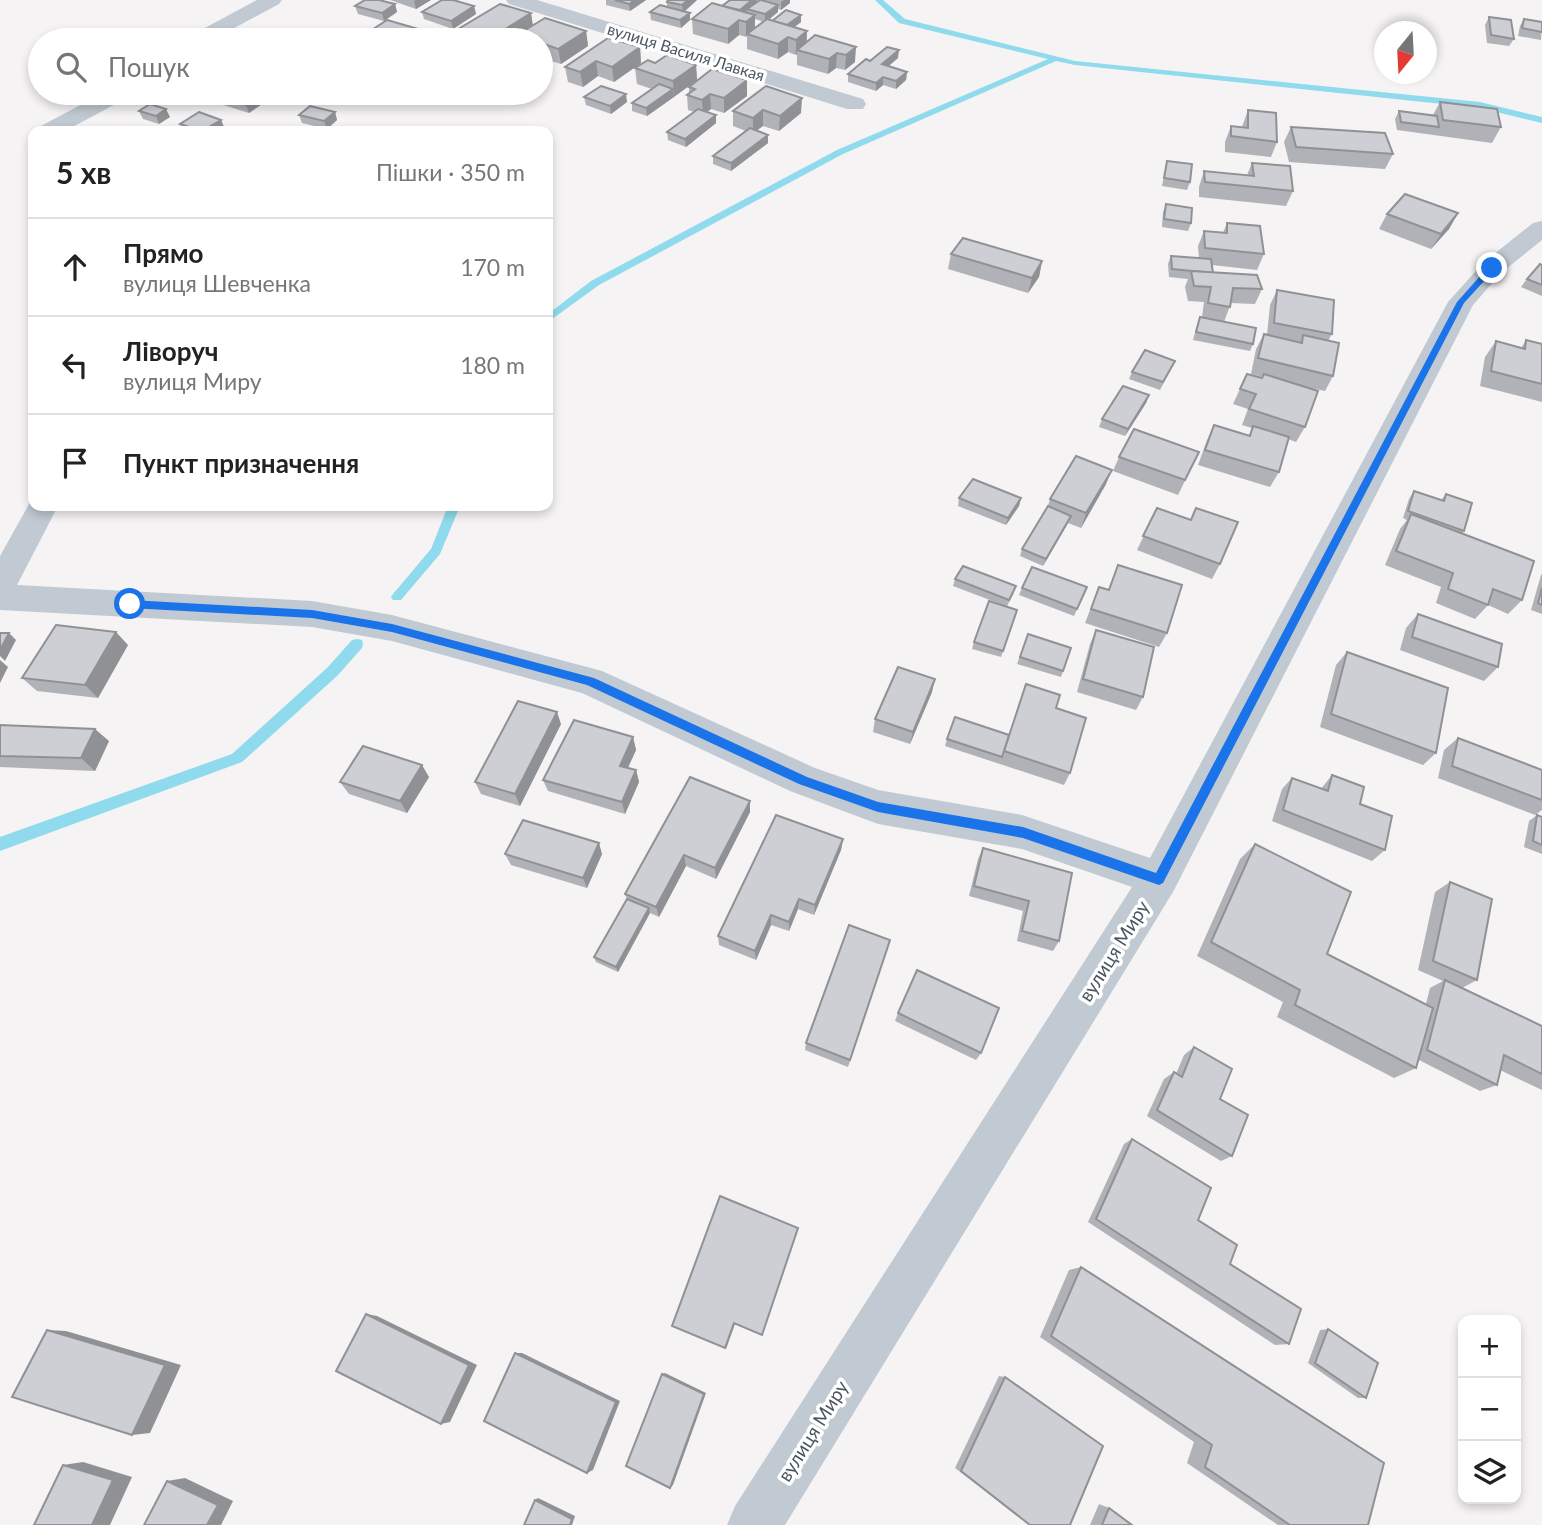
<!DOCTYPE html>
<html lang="uk">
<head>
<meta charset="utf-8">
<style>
  body { margin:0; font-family:Lato,sans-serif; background:#f6f6f6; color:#222 }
  .controls { position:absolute; right:21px; bottom:21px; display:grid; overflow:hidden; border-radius:14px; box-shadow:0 4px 10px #0003 }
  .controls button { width:63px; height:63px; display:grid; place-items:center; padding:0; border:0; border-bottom:2px solid #e0e0e0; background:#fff; color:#222; font:35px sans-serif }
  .compass { position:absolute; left:1374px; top:21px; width:63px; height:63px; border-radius:50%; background:#fff; box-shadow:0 4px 10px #0003; rotate:198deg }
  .stop { position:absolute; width:21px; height:21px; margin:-16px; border:5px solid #1a73e8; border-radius:50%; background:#fff }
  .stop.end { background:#1a73e8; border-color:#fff; box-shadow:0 2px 7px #0008 }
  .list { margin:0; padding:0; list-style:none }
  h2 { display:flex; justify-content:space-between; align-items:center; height:91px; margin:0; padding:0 28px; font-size:30px }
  h2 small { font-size:23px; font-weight:400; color:#767676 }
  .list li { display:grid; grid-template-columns:46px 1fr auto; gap:21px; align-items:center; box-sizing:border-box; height:98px; padding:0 28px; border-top:2px solid #e0e0e0 }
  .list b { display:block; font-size:26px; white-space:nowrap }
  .list p { margin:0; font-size:23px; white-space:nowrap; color:#767676 }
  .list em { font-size:23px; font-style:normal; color:#767676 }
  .icon { flex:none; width:38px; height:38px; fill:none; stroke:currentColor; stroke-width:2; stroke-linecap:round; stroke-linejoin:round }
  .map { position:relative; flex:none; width:1542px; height:1525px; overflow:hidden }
  .search { position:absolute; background:#fff; box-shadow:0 4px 10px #0003; left:28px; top:28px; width:525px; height:77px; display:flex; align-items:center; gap:18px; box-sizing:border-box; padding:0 24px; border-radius:38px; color:#767676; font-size:26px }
  .panel { position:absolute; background:#fff; box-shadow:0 4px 10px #0003; left:28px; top:126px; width:525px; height:385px; border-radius:14px }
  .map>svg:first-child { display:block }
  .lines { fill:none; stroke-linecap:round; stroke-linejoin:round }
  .stream { fill:#90daee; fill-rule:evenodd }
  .minor { fill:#c1cad2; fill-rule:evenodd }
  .wall { fill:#b0b2b7; fill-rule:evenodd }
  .shaded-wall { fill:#909195 }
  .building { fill:#cdcfd5; stroke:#909195; stroke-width:2 }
  .route { fill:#1a73e8 }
  .labels { text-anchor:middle; stroke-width:7; stroke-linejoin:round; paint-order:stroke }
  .far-street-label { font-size:16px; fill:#4a5661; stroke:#fff }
  .street-label { font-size:19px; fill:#4a5661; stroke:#fff }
</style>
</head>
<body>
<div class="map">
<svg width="1542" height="1525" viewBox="0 0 1542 1525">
  <rect width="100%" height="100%" fill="#f5f3f3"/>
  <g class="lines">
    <!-- stream -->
    <g class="stream">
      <path d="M875,0H883L905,19L1075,61L1480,102L1542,117V123L1480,108L1075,65L1056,61L843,154L599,285L548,322V314L591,281L837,150L1048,59L899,23Z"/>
      <path d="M448,506H460L440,554L401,600H393L391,597L393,594L431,549Z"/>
      <path d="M357,639L362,640L363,644L362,648L337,676L242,762L0,851V837L232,754L327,668L352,640Z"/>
    </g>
    <!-- minor -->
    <g class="minor">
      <path d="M257,0H282L279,4L212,40H187L190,36Z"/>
      <path d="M506,0H537L863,99L866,104L863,109H847L509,4Z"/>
      <path d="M103,93H130L127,98L65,131H38L41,126Z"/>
      <path d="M1542,221V240L1501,273L1473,305L1173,892L785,1525H727L735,1506L1132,887L1022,849L878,824L790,791L582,693L392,641L312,627L0,610V556L33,497V506H58L17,585L312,601L392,615L602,671L815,768L878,790L1022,815L1150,858L1448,302L1483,263L1533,223Z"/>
    </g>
  </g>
  <!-- wall -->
  <g class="wall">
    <path d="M390,0H431L416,9Z"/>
    <path d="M606,0H646L630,11L606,5Z"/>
    <path d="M697,0L684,11L690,20L681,28L651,20L650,12L667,7V2Z"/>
    <path d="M730,0H757V2L760,0H790V3L781,10L778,9V12L769,20L772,21L801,15V22L794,27L807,31V42L815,35L855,62L845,70L836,68L828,74L797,65V54L796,55L788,52L778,59L747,49V37L739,35L728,44L693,34L692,19L722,6ZM755,19L764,22L755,28Z"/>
    <path d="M395,4L397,12L384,21L358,14L355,6Z"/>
    <path d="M474,6L476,14L453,29L424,19L422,12Z"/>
    <path d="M531,13L533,25L586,31L588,46L561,64L541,58V40H518V38L514,40H457L455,31Z"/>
    <path d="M1489,17L1514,39L1509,46L1487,43L1485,25Z"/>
    <path d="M1524,19L1542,22L1541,40L1518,36L1520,26Z"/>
    <path d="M422,30L424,37L420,40H370L367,33Z"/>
    <path d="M640,47L641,63L614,82L598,76L583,87L568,82L565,67Z"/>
    <path d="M898,58L888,66L907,72L906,80L896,89L883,85L876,91L848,82V74L870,61Z"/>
    <path d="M655,63L696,65L697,80L647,116L632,111V103L652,89L637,84L635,68Z"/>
    <path d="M766,86L801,113L779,131L763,126L756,131L768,135V143L731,171L713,164V156L746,131L733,126V111Z"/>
    <path d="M689,87L747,96L724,113L711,109L707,112L716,123L686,147L668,140L667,132L694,112L688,110L687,95L689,93Z"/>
    <path d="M217,96H259L262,104L249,113L220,104Z"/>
    <path d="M584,97L627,102L611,114L586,105Z"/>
    <path d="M1440,102L1501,127L1492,143L1397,130L1395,119L1399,111L1433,115Z"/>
    <path d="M1248,110L1277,142L1271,157L1225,152V142L1231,126L1242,127Z"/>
    <path d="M139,111L170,117L159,124L143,119Z"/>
    <path d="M335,112L337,120L327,129L302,123L299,115Z"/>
    <path d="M221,120L224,127L218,131H166H184L180,124Z"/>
    <path d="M1291,127L1393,154L1385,169L1289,162L1284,142Z"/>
    <path d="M1167,161L1190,182L1187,190L1162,186Z"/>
    <path d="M1252,163L1293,191L1286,206L1199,197V187L1204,171L1247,175Z"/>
    <path d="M1166,204L1191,223L1188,231L1162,227L1163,212Z"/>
    <path d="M1458,213L1449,229L1431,249L1379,229L1387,214Z"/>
    <path d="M1227,223L1264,254L1257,270L1212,265L1213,273L1262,289L1255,304L1231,303L1224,322L1253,344L1250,351L1193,340L1197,325L1200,317H1202L1204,302L1188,301L1185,287L1188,279L1169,277L1168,264L1171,256L1199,258L1198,246L1204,231L1223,233Z"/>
    <path d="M951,254L1042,261L1039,277L1028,293L948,269Z"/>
    <path d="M1542,265V296L1521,287L1527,279Z"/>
    <path d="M1277,290L1332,334L1328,341L1333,376L1325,391L1302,386L1305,427L1296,442L1288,439L1279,472L1270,487L1198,465L1207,440L1214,425L1249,435L1252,428L1242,425L1248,409L1233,404L1247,374L1262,378L1263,377L1251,374L1256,349L1264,334L1267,335L1270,305Z"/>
    <path d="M1526,340L1542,344V402L1480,386L1485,357L1496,341L1521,348Z"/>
    <path d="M1175,361L1160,390L1129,379L1132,372Z"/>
    <path d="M1149,395L1146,403L1125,436L1099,427L1102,419Z"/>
    <path d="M1199,452L1178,495L1113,471L1119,457Z"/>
    <path d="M1106,484L1081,528L1068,523L1043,566L1020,556L1022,549L1048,506L1050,499Z"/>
    <path d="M1414,491L1441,500L1446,494L1464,531L1462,534L1522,600L1508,614L1488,605L1475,619L1436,603L1441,587L1385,565L1400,529L1407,520L1403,518L1409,499Z"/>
    <path d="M959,498H1021L1019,506L1006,525L958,506Z"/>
    <path d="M157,506H176L174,508Z"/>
    <path d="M1157,508L1190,520L1220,564L1212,579L1137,550Z"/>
    <path d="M1118,565L1167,633L1159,647L1085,623L1099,587L1108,590Z"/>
    <path d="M1542,574V614L1531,610L1541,575Z"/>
    <path d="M955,579L1014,593L1007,606L1017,610L1001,657L972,649L974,642L1003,605L953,586Z"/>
    <path d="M1087,587L1074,616L1019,595L1022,588Z"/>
    <path d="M1418,614L1498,667L1484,681L1400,650L1406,628Z"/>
    <path d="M1096,630L1143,697L1136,710L1077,692L1090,644Z"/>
    <path d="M1028,634L1063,671L1061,677L1017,664Z"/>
    <path d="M128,645L98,698L37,691L22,678Z"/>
    <path d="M1347,652L1436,753L1423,765L1320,727L1336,665Z"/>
    <path d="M1026,684L1056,708L1070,773L1064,785L945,746L947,739L1009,735Z"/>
    <path d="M932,692L910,744L873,732L875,719Z"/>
    <path d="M561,724L520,806L481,794L475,782Z"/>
    <path d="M0,725L109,741L95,771L0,767Z"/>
    <path d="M633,737L636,750L628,768L636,770L639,782L625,814L548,791L543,780Z"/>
    <path d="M1458,738L1542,770V810L1535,815L1438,778L1444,750Z"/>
    <path d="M1332,775L1360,804L1385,850L1372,861L1272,821L1282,789L1292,778L1321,789Z"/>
    <path d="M429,777L407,813L349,794L340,782Z"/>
    <path d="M750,801V812L716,879L686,866L659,917L650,913L618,972L596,962L594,957L627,899L625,894Z"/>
    <path d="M1537,815L1542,817V854L1524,847L1529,821Z"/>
    <path d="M843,839L841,850L814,915L798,909L789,931L771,925L756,960L719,945L718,936Z"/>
    <path d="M1255,844L1327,954L1426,1004L1430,988L1443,981L1418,970L1435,892L1450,882L1477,980L1462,988L1542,1026V1090L1500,1070L1497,1085L1480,1091L1419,1060L1416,1068L1394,1078L1277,1017L1283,1002L1197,956L1240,859Z"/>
    <path d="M983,848L1072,873L1059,941L1053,951L1017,941L1023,911L969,896L978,859Z"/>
    <path d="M505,854H602L587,888L511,865Z"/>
    <path d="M890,940L848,1067L805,1050L806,1043Z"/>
    <path d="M898,1013L981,1053L976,1060L895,1021Z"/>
    <path d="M1194,1047L1220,1099L1232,1156L1221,1161L1147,1116L1164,1079L1174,1072L1176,1074L1184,1055Z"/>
    <path d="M1132,1139L1198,1220L1289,1344L1275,1345L1088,1222L1124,1144Z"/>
    <path d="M1081,1267L1368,1525H1278L1187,1463L1194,1442L1040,1337L1069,1270Z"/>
    <path d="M1328,1329L1366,1398H1358L1308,1363L1320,1330Z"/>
    <path d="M999,1376L1005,1377L1070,1525H1029L955,1468Z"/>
    <path d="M1099,1504L1109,1508L1132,1525H1090Z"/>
  </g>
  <!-- shaded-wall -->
  <g class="shaded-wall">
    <path d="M416,0H431L416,9L414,1Z"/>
    <path d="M635,0H646L630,11L629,4Z"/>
    <path d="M688,0H697L683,13L682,5Z"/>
    <path d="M752,0H757V4L747,9V12L736,21V14Z"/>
    <path d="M784,0H790V3L781,10V2Z"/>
    <path d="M395,4L397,12L384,21L382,13Z"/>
    <path d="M778,5V12L765,22V14Z"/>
    <path d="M474,6L476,14L453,29L451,21Z"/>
    <path d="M531,13L533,28L517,35L518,38L514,40H488Z"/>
    <path d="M690,13V20L681,28L680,20Z"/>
    <path d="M755,15V30L747,34L746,37V22Z"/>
    <path d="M801,15V22L783,36V28Z"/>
    <path d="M739,20V35L728,44V29Z"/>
    <path d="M422,30L424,37L420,40H407Z"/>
    <path d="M586,31L588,46L561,64L558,49Z"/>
    <path d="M807,31L806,46L797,50V54L796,55V40Z"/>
    <path d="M788,37V52L778,59V44Z"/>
    <path d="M640,47L641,63L614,82L612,67Z"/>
    <path d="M856,47L855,62L845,70L846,55Z"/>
    <path d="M899,50L898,58L882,72V64Z"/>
    <path d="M837,53L836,68L828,74L829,59Z"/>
    <path d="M596,61L598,76L583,87L580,72Z"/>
    <path d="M547,64L549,72L541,78V69Z"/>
    <path d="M696,65L697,80L674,97L673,81Z"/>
    <path d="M907,72L906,80L896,89V81Z"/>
    <path d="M883,77V85L876,91V83Z"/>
    <path d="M747,80V96L724,113V98Z"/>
    <path d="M673,89L674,97L647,116L646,108Z"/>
    <path d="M626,94L627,102L611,114L610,106Z"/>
    <path d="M710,94L711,109L703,115L702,100Z"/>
    <path d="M259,96L262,104L249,113L246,105Z"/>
    <path d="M802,98L801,113L779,131L780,116Z"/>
    <path d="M166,109L170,117L159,124L156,116Z"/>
    <path d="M763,110V126L753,133V118Z"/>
    <path d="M335,112L337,120L327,129L324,121Z"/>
    <path d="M716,115V123L686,147L685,139Z"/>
    <path d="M221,120L224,127L218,131H202Z"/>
    <path d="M768,135V143L731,171V163Z"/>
    <path d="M1458,213L1449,229L1431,249L1441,234Z"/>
    <path d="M1042,261L1039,277L1028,293L1032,278Z"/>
    <path d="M1149,395L1146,403L1125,436L1128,429Z"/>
    <path d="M1112,470L1106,484L1081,528L1086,513Z"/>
    <path d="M1021,498L1019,506L1006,525L1008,518Z"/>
    <path d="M1071,516L1068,523L1043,566L1046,559Z"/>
    <path d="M116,632L128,645L98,698L85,685Z"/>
    <path d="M9,633L16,640L5,661L0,656V650Z"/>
    <path d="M0,660L8,667L0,683Z"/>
    <path d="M935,679L932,692L910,744L913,732Z"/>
    <path d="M557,712L561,724L520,806L515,794Z"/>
    <path d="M95,729L109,741L95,771L81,758Z"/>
    <path d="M633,737L636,750L623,778L620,766Z"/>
    <path d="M422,765L429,777L407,813L400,801Z"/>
    <path d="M636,770L639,782L625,814L622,802Z"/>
    <path d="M750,801V812L716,879L715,868Z"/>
    <path d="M843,839L841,850L814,915L815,905Z"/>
    <path d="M599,843L602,854L587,888L583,878Z"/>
    <path d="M684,855L686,866L659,917L656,907Z"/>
    <path d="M799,899L798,909L789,931V922Z"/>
    <path d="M649,908L650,913L618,972L616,967Z"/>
    <path d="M771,915V925L756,960L755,951Z"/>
    <path d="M366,1314L377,1316L477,1365L450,1422L441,1424Z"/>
    <path d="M734,1323L735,1324L726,1349L725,1348Z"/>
    <path d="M47,1330L66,1331L181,1365L150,1433L132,1435Z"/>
    <path d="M515,1353H522L620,1401L593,1470L587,1473Z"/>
    <path d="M665,1373L706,1393L673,1485L670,1488L662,1374Z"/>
    <path d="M83,1462L132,1477L110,1525H92L63,1465Z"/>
    <path d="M185,1478L233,1501L221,1525H207L167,1481Z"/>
    <path d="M538,1498L575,1516L572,1525H570L535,1500Z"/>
  </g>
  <!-- building -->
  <g class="building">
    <path d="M365,0H379L395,4L382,13L355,6Z"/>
    <path d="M442,0H453L474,6L451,21L422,12Z"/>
    <path d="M615,0H635L629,4Z"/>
    <path d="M668,0H688L682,5L667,2Z"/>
    <path d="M730,0H752L740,10L722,6Z"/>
    <path d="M760,0H761L778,5L765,14L747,9Z"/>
    <path d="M712,3L755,15L746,22L739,20L728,29L692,19Z"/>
    <path d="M500,4L531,13L488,40H481L455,31Z"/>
    <path d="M660,5L690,13L680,20L650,12Z"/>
    <path d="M786,10L801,15L787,25L772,21Z"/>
    <path d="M1489,17L1511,20L1514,39L1491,35Z"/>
    <path d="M545,18L586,31L558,49L541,43V40H531L517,35Z"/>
    <path d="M767,19L807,31L796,40L788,37L778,44L747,34Z"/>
    <path d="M1524,19L1542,22V32L1522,28Z"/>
    <path d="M387,20L422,30L407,40H393L367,33Z"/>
    <path d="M430,35L447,40H422Z"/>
    <path d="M815,35L856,47L846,55L837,53L829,59L797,50Z"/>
    <path d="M608,38L640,47L612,67L596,61L580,72L565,67Z"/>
    <path d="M887,47L899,50L882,64L907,72L896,81L883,77L876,83L848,74L866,59L870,61Z"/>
    <path d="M667,55L696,65L673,81L635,68L648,60L655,63Z"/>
    <path d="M541,62L547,64L541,69Z"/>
    <path d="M712,69L747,80L724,98L710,94L702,100L687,95L695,89L689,87Z"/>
    <path d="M659,84L673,89L646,108L632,103Z"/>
    <path d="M601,86L626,94L610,106L584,97Z"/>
    <path d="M766,86L802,98L780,116L763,110L753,118L733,111Z"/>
    <path d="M222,93H247L259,96L246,105L217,96Z"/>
    <path d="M1440,102L1497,109L1501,127L1443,120Z"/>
    <path d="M150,104L166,109L156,116L139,111Z"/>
    <path d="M310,106L335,112L324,121L299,115Z"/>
    <path d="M698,109L716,115L685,139L667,132Z"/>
    <path d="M1248,110L1276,113L1277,142L1231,136V126L1248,128Z"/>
    <path d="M1399,111L1437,116L1439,127L1401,122Z"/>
    <path d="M199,112L221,120L202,131L180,124Z"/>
    <path d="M173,127L184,131H166Z"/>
    <path d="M1291,127L1385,133L1393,154L1296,147Z"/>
    <path d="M750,128L768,135L731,163L713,156Z"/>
    <path d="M1167,161L1192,164L1190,182L1164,178Z"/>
    <path d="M1252,163L1290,166L1293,191L1205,182L1204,171L1254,176Z"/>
    <path d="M1405,194L1458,213L1441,234L1387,214Z"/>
    <path d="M1166,204L1192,208L1191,223L1164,219Z"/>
    <path d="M1227,223L1260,226L1264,254L1205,248L1204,231L1227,233Z"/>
    <path d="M963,238L1042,261L1032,278L951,254Z"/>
    <path d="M1171,256L1211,259L1213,273L1172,269Z"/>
    <path d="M1540,264L1542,265V285L1527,279Z"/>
    <path d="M1191,271L1257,275L1262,289L1233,288L1230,307L1208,303L1211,287L1194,286Z"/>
    <path d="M1277,290L1334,300L1332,334L1274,323Z"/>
    <path d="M1200,317L1256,328L1253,344L1196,332Z"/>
    <path d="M1264,334L1302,343L1303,335L1339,343L1333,376L1258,358Z"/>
    <path d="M1526,340L1542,344V384L1491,371L1496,341L1525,349Z"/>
    <path d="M1145,350L1175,361L1163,382L1132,372Z"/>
    <path d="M1247,374L1262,378L1264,374L1318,391L1305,427L1249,409L1256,394L1240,389Z"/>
    <path d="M1123,386L1149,395L1128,429L1102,419Z"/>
    <path d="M1214,425L1250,436L1253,426L1289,437L1279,472L1205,450Z"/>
    <path d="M1134,429L1199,452L1185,480L1119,457Z"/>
    <path d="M1076,456L1112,470L1086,513L1050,499Z"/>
    <path d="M973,479L1021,498L1008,518L959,498Z"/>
    <path d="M1414,491L1444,501L1446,494L1472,503L1464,531L1408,511Z"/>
    <path d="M1048,506L1071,516L1046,559L1022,549Z"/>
    <path d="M1157,508L1191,520L1196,508L1238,522L1220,564L1143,536Z"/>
    <path d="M1411,514L1534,561L1522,600L1493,589L1488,605L1448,589L1453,573L1396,551Z"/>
    <path d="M1118,565L1182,585L1167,633L1091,609L1099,587L1109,590Z"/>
    <path d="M963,566L1016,586L1009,600L955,579Z"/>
    <path d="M1032,567L1087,587L1077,609L1022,588Z"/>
    <path d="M1542,588V605L1538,603Z"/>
    <path d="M989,601L1017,610L1003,651L974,642Z"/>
    <path d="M1418,614L1502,644L1498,667L1412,637Z"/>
    <path d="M56,625L116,632L85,685L22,678Z"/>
    <path d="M1096,630L1154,647L1143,697L1083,679Z"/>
    <path d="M0,633H9L0,650Z"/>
    <path d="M1028,634L1071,648L1063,671L1020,657Z"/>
    <path d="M1347,652L1448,688L1436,753L1331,714Z"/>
    <path d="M898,667L935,679L913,732L875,719Z"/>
    <path d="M1026,684L1060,695L1056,708L1086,718L1070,773L1004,751Z"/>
    <path d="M518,701L557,712L515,794L475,782Z"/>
    <path d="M955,717L1009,735L1002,757L947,739Z"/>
    <path d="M574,720L633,737L620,766L636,770L622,802L543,780Z"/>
    <path d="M0,725L95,729L81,758L0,756Z"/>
    <path d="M1458,738L1542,770V800L1452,766Z"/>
    <path d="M363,746L422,765L400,801L340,782Z"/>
    <path d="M1332,775L1364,787L1360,804L1392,816L1385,850L1283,810L1292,778L1328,791Z"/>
    <path d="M690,777L750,801L715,868L684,855L656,907L625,894Z"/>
    <path d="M776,815L843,839L815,905L799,899L789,922L771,915L755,951L718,936Z"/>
    <path d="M1537,815L1542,817V845L1533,841Z"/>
    <path d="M523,820L599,843L583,878L505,854Z"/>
    <path d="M1255,844L1351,892L1327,954L1433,1008L1416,1068L1295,1005L1300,990L1211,942Z"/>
    <path d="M983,848L1072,873L1059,941L1022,931L1029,901L974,886Z"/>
    <path d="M1450,882L1492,899L1477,980L1433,961Z"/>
    <path d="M627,899L649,908L616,967L594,957Z"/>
    <path d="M849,925L890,940L850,1060L806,1043Z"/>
    <path d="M917,970L999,1008L981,1053L898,1013Z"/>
    <path d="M1445,980L1542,1026V1074L1504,1055L1497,1085L1427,1050Z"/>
    <path d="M1194,1047L1232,1069L1220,1099L1248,1115L1232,1156L1157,1110L1174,1072L1182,1077Z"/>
    <path d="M1132,1139L1211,1188L1198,1220L1237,1245L1230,1264L1301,1309L1289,1344L1096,1219Z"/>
    <path d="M720,1196L798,1228L762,1335L734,1323L725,1348L672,1326Z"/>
    <path d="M1081,1267L1384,1463L1368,1525H1290L1205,1467L1212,1445L1051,1336Z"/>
    <path d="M366,1314L469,1365L441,1424L336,1371Z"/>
    <path d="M1328,1329L1378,1363L1366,1398L1315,1363Z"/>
    <path d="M47,1330L165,1365L132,1435L12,1397Z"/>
    <path d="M515,1353L616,1402L587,1473L484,1421Z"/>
    <path d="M662,1374L704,1394L670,1488L626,1466Z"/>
    <path d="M1005,1377L1103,1446L1070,1525H1030L961,1471Z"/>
    <path d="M63,1465L113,1480L92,1525H34Z"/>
    <path d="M167,1481L218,1505L207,1525H144Z"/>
    <path d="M535,1500L572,1519L570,1525H524Z"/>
    <path d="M1109,1508L1132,1525H1102Z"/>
  </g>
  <!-- route -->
  <path class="route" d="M1489,266L1496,268L1464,303L1163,883L1159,885L1023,838L878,812L799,784L587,685L392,632L312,618L130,608L125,604L130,600L312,610L392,624L594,678L807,777L878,802L1023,827L1156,873L1457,302Z"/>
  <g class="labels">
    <!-- far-street labels -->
    <g class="far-street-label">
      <text transform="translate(686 52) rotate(17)" y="6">вулиця Василя Лавкая</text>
    </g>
    <!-- street labels -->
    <g class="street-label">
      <text transform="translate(1114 951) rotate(-58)" y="7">вулиця Миру</text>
      <text transform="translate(813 1431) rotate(-58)" y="7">вулиця Миру</text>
    </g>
  </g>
</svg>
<div class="controls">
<button>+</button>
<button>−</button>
<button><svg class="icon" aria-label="layers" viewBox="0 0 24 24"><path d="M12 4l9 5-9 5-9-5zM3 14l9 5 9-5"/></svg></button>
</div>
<svg class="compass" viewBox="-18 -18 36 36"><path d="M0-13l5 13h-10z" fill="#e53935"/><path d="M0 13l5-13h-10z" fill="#767676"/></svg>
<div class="stop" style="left:130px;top:604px"></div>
<div class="stop end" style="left:1492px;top:268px"></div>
<div class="search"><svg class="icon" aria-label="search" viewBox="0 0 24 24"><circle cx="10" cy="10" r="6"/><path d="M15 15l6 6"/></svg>Пошук</div>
<section class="panel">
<h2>5 хв<small>Пішки · 350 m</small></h2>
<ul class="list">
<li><svg class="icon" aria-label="ahead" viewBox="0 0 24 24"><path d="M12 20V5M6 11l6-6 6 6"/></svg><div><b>Прямо</b><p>вулиця Шевченка</p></div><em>170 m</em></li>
<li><svg class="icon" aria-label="left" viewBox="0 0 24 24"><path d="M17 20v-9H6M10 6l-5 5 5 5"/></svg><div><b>Ліворуч</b><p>вулиця Миру</p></div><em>180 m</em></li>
<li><svg class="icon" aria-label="arrive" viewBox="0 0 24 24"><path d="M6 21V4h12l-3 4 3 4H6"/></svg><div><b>Пункт призначення</b></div></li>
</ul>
</section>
</div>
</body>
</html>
